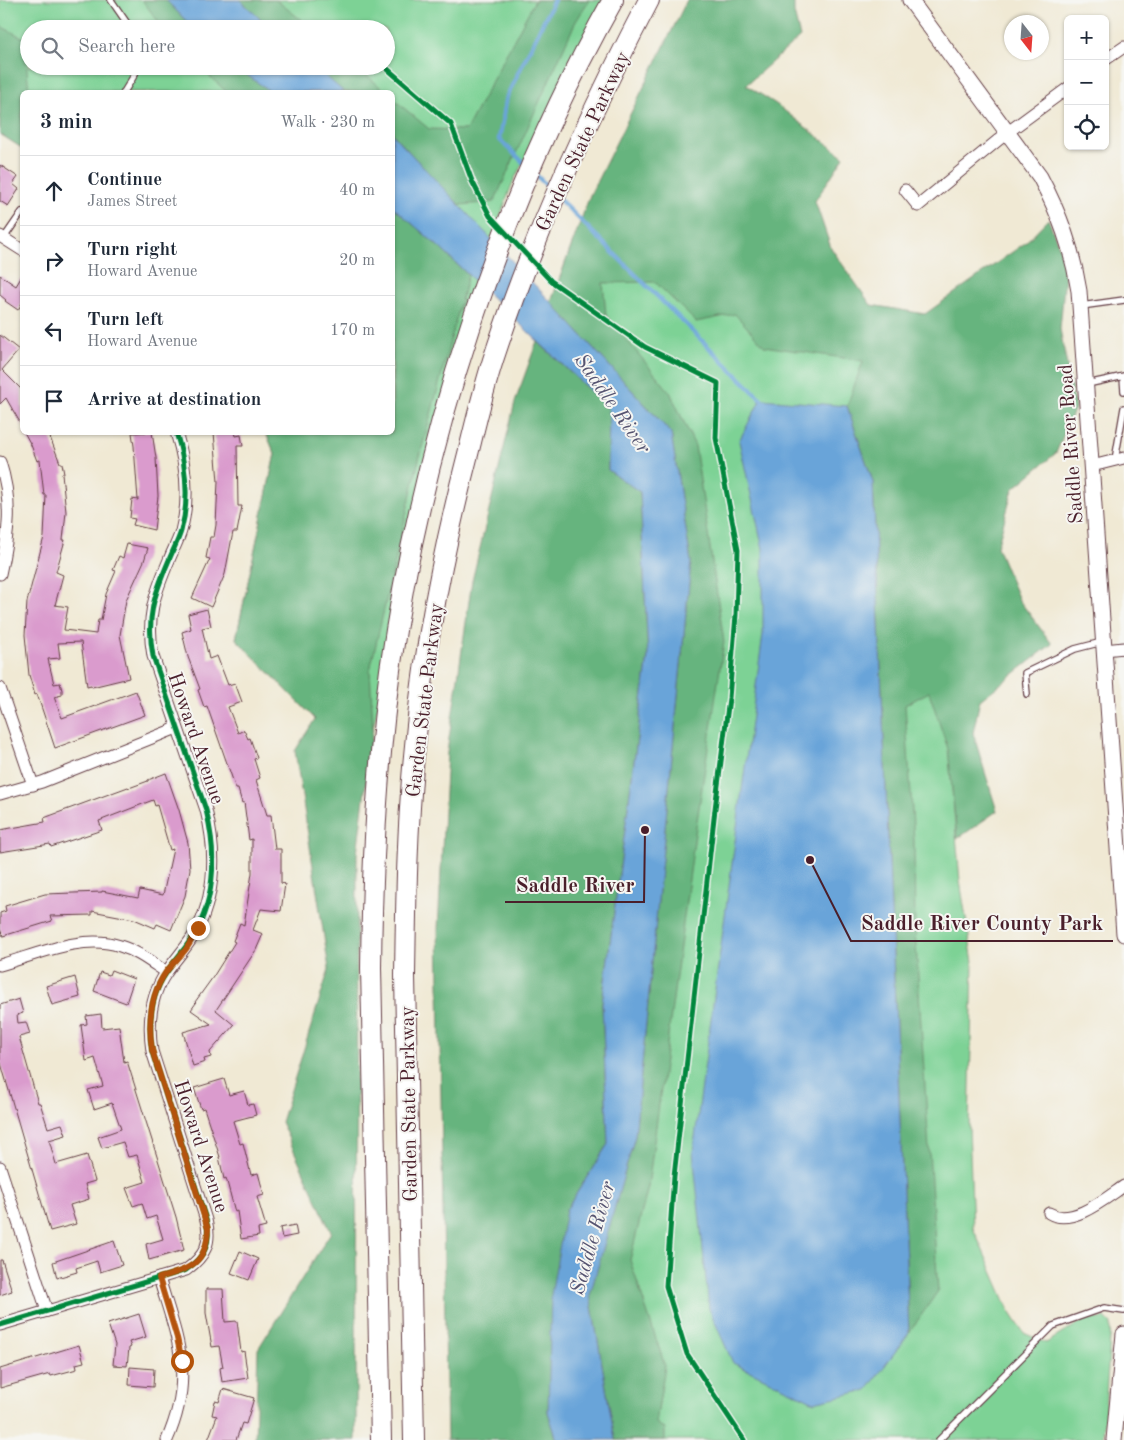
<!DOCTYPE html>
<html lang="en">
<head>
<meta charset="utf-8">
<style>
  body { margin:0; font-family:"Old Standard TT",serif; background:#f2f2f3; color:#1f2937 }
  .controls { position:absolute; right:15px; top:15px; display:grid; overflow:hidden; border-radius:8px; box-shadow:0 1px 4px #0004 }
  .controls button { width:45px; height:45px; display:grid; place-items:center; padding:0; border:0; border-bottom:1px solid #e0e1e3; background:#fff; color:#1f2937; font:25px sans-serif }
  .compass { position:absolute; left:1004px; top:15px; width:45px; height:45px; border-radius:50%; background:#fff; box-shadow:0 1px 4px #0004; rotate:163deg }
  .stop { position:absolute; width:15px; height:15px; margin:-11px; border:4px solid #b45309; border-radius:50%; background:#fff }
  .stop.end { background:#b45309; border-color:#fff; box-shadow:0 1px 5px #0008 }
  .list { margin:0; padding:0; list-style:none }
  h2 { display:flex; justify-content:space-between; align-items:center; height:65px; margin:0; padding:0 20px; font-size:21px }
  h2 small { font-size:16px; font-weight:400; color:#747a83 }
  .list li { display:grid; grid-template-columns:32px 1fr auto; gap:15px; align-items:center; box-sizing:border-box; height:70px; padding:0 20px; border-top:1px solid #e0e1e3 }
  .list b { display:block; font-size:19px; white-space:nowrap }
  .list p { margin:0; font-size:16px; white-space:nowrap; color:#747a83 }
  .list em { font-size:16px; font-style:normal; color:#747a83 }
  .icon { flex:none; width:28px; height:28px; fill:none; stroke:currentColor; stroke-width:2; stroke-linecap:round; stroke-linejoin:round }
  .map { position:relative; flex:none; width:1124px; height:1440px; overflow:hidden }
  .search { position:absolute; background:#fff; box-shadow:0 1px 4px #0004; left:20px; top:20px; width:375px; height:55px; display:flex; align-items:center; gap:12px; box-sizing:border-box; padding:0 18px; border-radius:28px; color:#747a83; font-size:19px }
  .panel { position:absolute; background:#fff; box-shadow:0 1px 4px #0004; left:20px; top:90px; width:375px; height:345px; border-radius:8px }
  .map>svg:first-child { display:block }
  .green { fill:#7dd295; stroke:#647860; fill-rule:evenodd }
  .forest { fill:#66b47e; stroke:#586a54 }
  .water { fill:#69a4d9; stroke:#5a6282 }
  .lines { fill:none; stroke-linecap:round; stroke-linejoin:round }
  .stream { stroke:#69a4d9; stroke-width:4.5 }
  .building { fill:#da9bcd }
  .lane-casing { stroke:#633d44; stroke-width:8 }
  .street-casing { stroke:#633d44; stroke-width:13 }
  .secondary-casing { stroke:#633d44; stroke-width:17 }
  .highway-casing { stroke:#633d44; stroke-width:22 }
  .lane { stroke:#fff; stroke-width:5.5 }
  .street { stroke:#fff; stroke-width:11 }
  .secondary { stroke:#fff; stroke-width:15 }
  .highway { stroke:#fff; stroke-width:20 }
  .cycleway-casing { stroke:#f6f6f2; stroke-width:8 }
  .cycleway { stroke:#00873e; stroke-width:5 }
  .route { stroke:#b45309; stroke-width:6 }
  .labels { text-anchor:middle; stroke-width:4; stroke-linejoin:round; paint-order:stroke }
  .street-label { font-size:20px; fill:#4a1f2b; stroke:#f6f6f2 }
  .water-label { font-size:21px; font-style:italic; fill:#565471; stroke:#f6f6f2 }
  .leader { fill:none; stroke:#4a1f2b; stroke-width:2 }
  .callout-dot { fill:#4a1f2b; stroke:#f6f6f2; stroke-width:2 }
  .callout-label { font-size:21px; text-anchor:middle; font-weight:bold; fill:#4a1f2b; stroke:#f6f6f2; stroke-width:4; stroke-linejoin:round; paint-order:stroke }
</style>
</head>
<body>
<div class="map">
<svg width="1124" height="1440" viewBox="0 0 1124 1440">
  <rect width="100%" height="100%" fill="#f6f6f2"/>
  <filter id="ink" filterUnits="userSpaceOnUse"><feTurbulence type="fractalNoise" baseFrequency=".02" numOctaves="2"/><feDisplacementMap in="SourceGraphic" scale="10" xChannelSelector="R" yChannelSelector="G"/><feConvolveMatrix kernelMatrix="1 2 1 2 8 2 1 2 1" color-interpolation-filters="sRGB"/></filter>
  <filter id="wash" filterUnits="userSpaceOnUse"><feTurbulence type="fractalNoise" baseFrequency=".0096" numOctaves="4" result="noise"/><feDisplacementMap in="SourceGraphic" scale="20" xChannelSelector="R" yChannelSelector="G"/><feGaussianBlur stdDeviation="1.12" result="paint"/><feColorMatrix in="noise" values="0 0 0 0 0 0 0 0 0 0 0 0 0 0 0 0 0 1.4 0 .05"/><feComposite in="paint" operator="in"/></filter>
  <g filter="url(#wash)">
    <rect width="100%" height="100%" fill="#f0e9d4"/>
    <!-- green -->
    <g class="green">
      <path d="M0,0H610L599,16L513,182L464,313L373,728L236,639L275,454L266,433L392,432V92H22V148L0,134ZM29,29H386V66H29Z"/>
      <path d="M572,244L915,359L960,881L973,962L969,1127L973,1228L1009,1310L1024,1333L1046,1343L1084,1320L1105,1318L1111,1324L1103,1440H615L635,1136L691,562L671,433L551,302Z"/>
    </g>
    <!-- forest -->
    <g class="forest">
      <path d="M142,0H166L194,29H164Z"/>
      <path d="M240,0H276L313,29H271Z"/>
      <path d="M535,0H589L575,23L494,202L460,205L431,176L393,134L392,98L429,129L466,130Z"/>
      <path d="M687,0H794V13L800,37L746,85L776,104L844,157L815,201L831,248L871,305L925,314L1025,243L1048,219L1066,264L1060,329L1075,408L1056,453L1013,489L997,547L1019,600L1052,644L980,700L973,733L997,811L957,839L948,749L929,692L905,705L914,840L915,929L938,1291L909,1333L873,482L847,406L863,361L764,346L735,314L696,322L655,282L603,283L606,315L670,392L695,446L724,642L695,834L648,1187L630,1260L665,1366L656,1423L665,1429V1440H615L590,1295L635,1136L691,562L671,433L551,302L590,195Z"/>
      <path d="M0,26L24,38L29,92H22V148L0,134Z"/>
      <path d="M198,66H234L271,92H227Z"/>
      <path d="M314,66H356L386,92H344Z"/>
      <path d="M393,207L439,247L468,275L419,459L370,670L373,728L357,853L356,1440H255L258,1349L331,1232L281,1122L329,969L295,751L315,719L236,639L275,454L266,433L392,432Z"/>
      <path d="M537,341L609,409L608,470L640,492L648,656L602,1003L608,1144L566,1210L548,1412L557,1440H447L438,929L447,752L472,581L515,402Z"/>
    </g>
    <!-- water -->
    <g class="water">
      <path d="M166,0H240L271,29H194Z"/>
      <path d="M234,66H314L344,92H271Z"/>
      <path d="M392,134L551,302L671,433L691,562L635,1136L590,1295L615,1440H557L548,1412L551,1295L566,1210L608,1144L602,1003L648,656L640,492L608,470L609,409L439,247L393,207Z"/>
      <path d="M761,399L847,406L873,482L909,1333L867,1390L814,1402L733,1363L709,1309L693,1152L763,634V549L739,441Z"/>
    </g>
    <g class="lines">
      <!-- stream -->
      <g class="stream">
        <path d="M526,165L499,139L507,96L554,0"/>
        <path d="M535,174L552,191"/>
        <path d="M559,199L761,399"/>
      </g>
    </g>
    <g id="blocks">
      <!-- building -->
      <g class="building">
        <path d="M0,165L18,177L13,184L19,189L8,206L0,201Z"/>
        <path d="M0,275L16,286L22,276V303L18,310L5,301L6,300L0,295Z"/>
        <path d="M0,335L19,350L2,370L22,390V426L6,398L0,404Z"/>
        <path d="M24,432H48L60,463H62L64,474H62L66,512L63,540H65L56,572L63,575L55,605L68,607L64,630L96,634L98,620H101L106,594L116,571L113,570L119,556L123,558L127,544L148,548L144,561L126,600L120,635L129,678L92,687L91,685L87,686L81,642L58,643L60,658L48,659L54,684L60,683L62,690V695L54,697L62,718L136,691L145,715L55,748L37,694L35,695L29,675L25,635L27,602L44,537L46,495H44L40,460L37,461L31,445Z"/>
        <path d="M152,432L156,458L158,496L154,530L133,525L135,519L130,518L132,499L138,500L134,446L132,433Z"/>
        <path d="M214,432H235L236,436L241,435L243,446H237L238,506H242L237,532H233L225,574L211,607L192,598L210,559L206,558L210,537H214L216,525L218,482Z"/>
        <path d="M207,609L211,626L202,628L209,659L217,656L228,685L235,683L242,702L228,707L238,733L244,730L248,739L250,738L257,758L254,759L260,778L256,780L267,815H271L275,849H281V883L285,884L281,911L261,909L253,930L263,934L256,950L216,1010L234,1025L210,1052L211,1057L204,1059L205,1062L193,1066L183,1032L211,1024L191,1010L196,1003L195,1002L213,977L235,942L233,941L240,923L244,925L252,873V839L249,840L244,802L242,803L238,789H236L207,706L204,707L198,690L200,689L188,657L182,632L191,629L188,614Z"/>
        <path d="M166,773L179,810L188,843L190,869L185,896L171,930L157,924L155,928L134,919L92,911V915L50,916L52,921L3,936L0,929V913L6,911L5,906L45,894L102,892V891L138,898L140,890L163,895L173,849L170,850L157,805L155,806L153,800L99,821L102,830L51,847L50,844L0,852V830L45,822L44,818L128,787L129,788L148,781V780Z"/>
        <path d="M111,970L134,979L126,1003L94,991L100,972L109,975Z"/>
        <path d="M75,977L80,997L52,1005L46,986Z"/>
        <path d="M19,999L23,1013L17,1015L18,1023L26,1022L30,1034L19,1037L38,1103H40L48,1128L62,1124L66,1135L49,1140L56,1164L87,1155L95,1181L85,1184L89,1199L70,1205L76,1224L50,1231L0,1060V1005Z"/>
        <path d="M101,1014L102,1028L119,1026L124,1062L127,1061L176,1217L184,1250L149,1260L146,1244L163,1239L156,1216L147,1219L142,1203L133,1206L126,1188L145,1182L137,1155L128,1157L123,1142L102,1148L98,1137L121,1129L112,1103L94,1109L88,1090L103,1086L95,1058L86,1061L81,1025L87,1024L86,1016Z"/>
        <path d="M224,1079L229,1095L244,1091L248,1105L253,1104L256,1115L233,1121L240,1144L243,1143L251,1175L258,1173L264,1195L257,1197L266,1227L258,1229L259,1236L241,1239L237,1211L235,1212L226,1178L224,1179L219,1157H220L204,1108L201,1109L194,1088Z"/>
        <path d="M295,1225L297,1235L282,1238L280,1228Z"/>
        <path d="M114,1241L122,1265L100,1272L97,1261L76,1268L77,1272L57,1278L53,1262Z"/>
        <path d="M240,1251L258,1259L249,1280L231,1273Z"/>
        <path d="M0,1260H2L12,1291L0,1295Z"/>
        <path d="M206,1289H223L225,1322L237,1321L241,1352L244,1351L248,1378L222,1382L220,1368L223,1367L219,1346L212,1347L206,1313Z"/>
        <path d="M139,1314L146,1337L129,1342L131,1347L129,1348L127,1366L113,1365L115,1345L108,1324Z"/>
        <path d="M79,1345L84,1362L76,1364L77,1369L51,1376L50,1374L0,1388V1369Z"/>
        <path d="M130,1367L154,1369L153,1387L129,1385Z"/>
        <path d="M223,1389L254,1398L246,1424L242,1423L236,1440H208L217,1416L212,1415L215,1401L219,1402Z"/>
      </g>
    </g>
  </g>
  <g filter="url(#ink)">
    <use href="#blocks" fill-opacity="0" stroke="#633d44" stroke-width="1"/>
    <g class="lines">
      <defs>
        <g id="lane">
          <path d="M111,0L131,29"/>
          <path d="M124,92L135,74L136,66"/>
          <path d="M4,238L22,212"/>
          <path d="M1081,306L1124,300"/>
          <path d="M1123,377L1124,391"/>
          <path d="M1087,384L1124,376"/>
          <path d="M1115,460L1124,408"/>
          <path d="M1027,694L1025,673L1075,649L1102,642"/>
          <path d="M939,1440L1053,1326L1104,1308L1124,1311"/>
        </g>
        <g id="street">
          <path d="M1105,60L1124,47"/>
          <path d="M905,190L918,206L1008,132L1068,88"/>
          <path d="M0,236L22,250"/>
          <path d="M0,462C13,502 9,534 0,574"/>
          <path d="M1092,466L1124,458"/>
          <path d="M1104,650L1124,648"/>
          <path d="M0,688L33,785"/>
          <path d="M0,794L42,782L177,728"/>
          <path d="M0,965C36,955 83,933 120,946C137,951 151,962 166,972"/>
          <path d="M0,1167L47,1311"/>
          <path d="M1049,1213C1072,1227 1106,1198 1124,1186"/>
          <path d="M159,1278C178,1341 195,1376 167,1440"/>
          <path d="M0,1325L186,1270C205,1256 212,1243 206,1220L152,1051C148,1024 150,996 166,973C176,958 188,946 197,930C216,892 216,850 206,810L153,656C146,618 154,595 169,560C173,550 178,541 181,531C190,499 186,464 176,432"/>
        </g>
        <g id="secondary">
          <path d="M910,0L1040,177C1060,215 1072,248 1079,291L1124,934"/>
          <path d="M1114,1440L1124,1334"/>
        </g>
        <g id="highway">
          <path d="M381,1440L371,968C372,868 377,768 390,670C422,441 500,201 613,0"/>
          <path d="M414,1440L405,976C406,903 407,829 414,756C423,653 443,550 469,450C477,417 485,383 496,351C536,229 590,113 649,0"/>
        </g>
      </defs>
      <!-- lane casing -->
      <use href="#lane" class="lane-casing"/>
      <!-- street casing -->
      <use href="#street" class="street-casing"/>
      <!-- secondary casing -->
      <use href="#secondary" class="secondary-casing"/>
      <!-- highway casing -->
      <use href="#highway" class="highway-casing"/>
      <!-- lane -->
      <use href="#lane" class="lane"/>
      <!-- street -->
      <use href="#street" class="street"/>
      <!-- secondary -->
      <use href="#secondary" class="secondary"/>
      <!-- highway -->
      <use href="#highway" class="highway"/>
      <defs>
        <g id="cycleway">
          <path d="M384,66L451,124L472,181L490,216L551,281L645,347L718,383L716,438L738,550L736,615L729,698L715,809L674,1176L666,1286L687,1354L744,1440"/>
          <path d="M0,1325L186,1270C205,1256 212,1243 206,1220L152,1051C148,1024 150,996 166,973C176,958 188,946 197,930C216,892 216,850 206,810L153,656C146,618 154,595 169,560C173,550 178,541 181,531C190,499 186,464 176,432"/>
        </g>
      </defs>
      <!-- cycleway casing -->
      <use href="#cycleway" class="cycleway-casing"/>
      <!-- cycleway -->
      <use href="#cycleway" class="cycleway"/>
    </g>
  </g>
  <g class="lines" filter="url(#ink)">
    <!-- route -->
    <path class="route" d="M182,1361L177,1338L159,1278C189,1269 207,1264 208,1229L152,1050C148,1023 150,995 166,972C172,964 180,957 186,949C191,942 194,935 198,928"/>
  </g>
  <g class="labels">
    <!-- street labels -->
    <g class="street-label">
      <text transform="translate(582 141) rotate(-65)" y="7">Garden State Parkway</text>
      <text transform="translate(1070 444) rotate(-94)" y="7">Saddle River Road</text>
      <text transform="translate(424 700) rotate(-83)" y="7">Garden State Parkway</text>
      <text transform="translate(197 738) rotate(71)" y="7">Howard Avenue</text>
      <text transform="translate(408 1104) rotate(-91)" y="7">Garden State Parkway</text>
      <text transform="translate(202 1146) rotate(72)" y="7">Howard Avenue</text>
    </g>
    <!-- water labels -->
    <g class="water-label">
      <text transform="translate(613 403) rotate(55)" y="7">Saddle River</text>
      <text transform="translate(592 1238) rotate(-74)" y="7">Saddle River</text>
    </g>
  </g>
  <!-- callouts -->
  <path class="leader" d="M645 830L644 902H505M810 860L851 941H1113"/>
  <g class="callout-dot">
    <circle cx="645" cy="830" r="5"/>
    <circle cx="810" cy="860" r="5"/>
  </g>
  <g class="callout-label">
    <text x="575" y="892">Saddle River</text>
    <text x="982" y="930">Saddle River County Park</text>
  </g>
</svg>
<div class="controls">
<button>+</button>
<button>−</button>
<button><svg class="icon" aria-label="locate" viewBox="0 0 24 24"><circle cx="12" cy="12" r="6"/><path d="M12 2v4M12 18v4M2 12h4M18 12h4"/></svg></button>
</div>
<svg class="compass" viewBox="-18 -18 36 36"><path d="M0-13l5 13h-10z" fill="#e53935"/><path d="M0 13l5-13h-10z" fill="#747a83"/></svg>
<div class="stop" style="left:182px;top:1361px"></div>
<div class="stop end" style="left:198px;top:928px"></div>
<div class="search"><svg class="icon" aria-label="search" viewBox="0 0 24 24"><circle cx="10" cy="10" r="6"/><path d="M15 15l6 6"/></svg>Search here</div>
<section class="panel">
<h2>3 min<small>Walk · 230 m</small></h2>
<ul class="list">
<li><svg class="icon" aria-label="ahead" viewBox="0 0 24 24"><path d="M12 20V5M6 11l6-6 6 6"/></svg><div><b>Continue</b><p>James Street</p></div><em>40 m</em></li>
<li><svg class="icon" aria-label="right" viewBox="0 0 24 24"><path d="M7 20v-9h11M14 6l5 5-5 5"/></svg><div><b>Turn right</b><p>Howard Avenue</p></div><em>20 m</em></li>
<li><svg class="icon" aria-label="left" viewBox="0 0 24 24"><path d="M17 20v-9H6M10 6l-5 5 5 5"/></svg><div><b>Turn left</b><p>Howard Avenue</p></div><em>170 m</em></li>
<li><svg class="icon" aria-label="arrive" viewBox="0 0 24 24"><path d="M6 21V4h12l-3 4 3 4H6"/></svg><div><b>Arrive at destination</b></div></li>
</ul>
</section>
</div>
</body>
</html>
